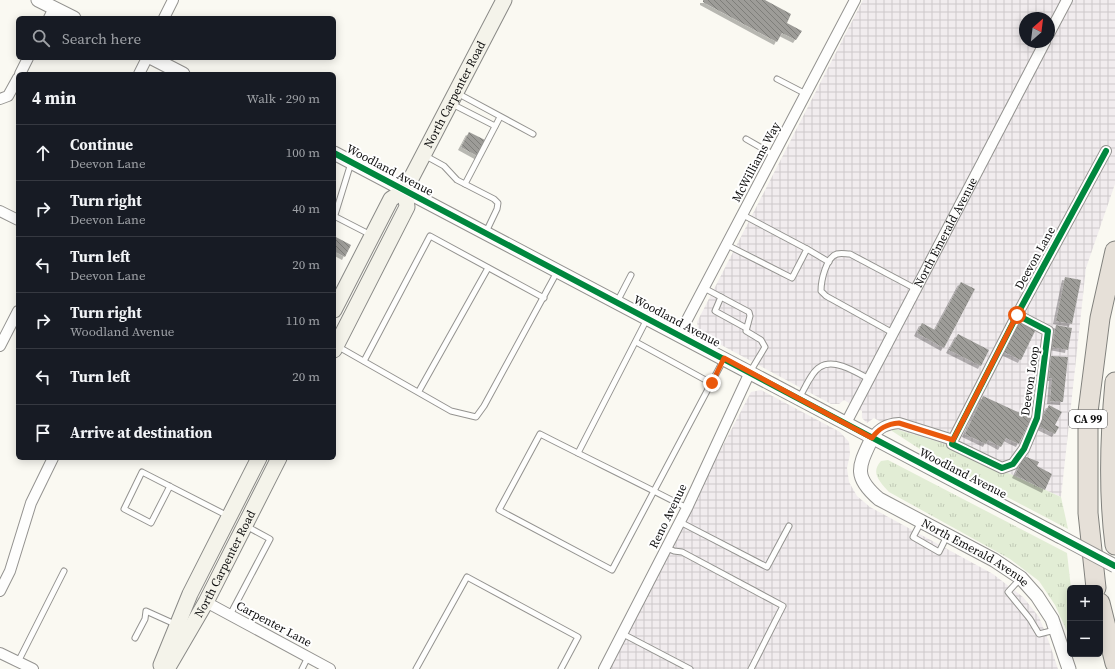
<!DOCTYPE html>
<html lang="en">
<head>
<meta charset="utf-8">
<style>
  body { margin:0; font-family:"Source Serif 4",serif; background:#20242c; color:#f1f3f6 }
  .controls { position:absolute; right:12px; bottom:12px; display:grid; overflow:hidden; border-radius:6px; box-shadow:0 2px 10px #0003 }
  .controls button { width:36px; height:36px; display:grid; place-items:center; padding:0; border:0; border-bottom:1px solid #363941; background:#171b24; color:#f1f3f6; font:20px sans-serif }
  .compass { position:absolute; left:1019px; top:12px; width:36px; height:36px; border-radius:50%; background:#171b24; box-shadow:0 2px 10px #0003; rotate:28deg }
  .stop { position:absolute; width:12px; height:12px; margin:-9px; border:3px solid #ea580c; border-radius:50%; background:#fff }
  .stop.end { background:#ea580c; border-color:#fff; box-shadow:0 1px 4px #0008 }
  .list { margin:0; padding:0; list-style:none }
  h2 { display:flex; justify-content:space-between; align-items:center; height:52px; margin:0; padding:0 16px; font-size:17px }
  h2 small { font-size:13px; font-weight:400; color:#9ea1a6 }
  .list li { display:grid; grid-template-columns:26px 1fr auto; gap:12px; align-items:center; box-sizing:border-box; height:56px; padding:0 16px; border-top:1px solid #363941 }
  .list b { display:block; font-size:15px; white-space:nowrap }
  .list p { margin:0; font-size:13px; white-space:nowrap; color:#9ea1a6 }
  .list em { font-size:13px; font-style:normal; color:#9ea1a6 }
  .icon { flex:none; width:22px; height:22px; fill:none; stroke:currentColor; stroke-width:2; stroke-linecap:round; stroke-linejoin:round }
  .map { position:relative; flex:none; width:1115px; height:669px; overflow:hidden }
  .search { position:absolute; background:#171b24; box-shadow:0 2px 10px #0003; left:16px; top:16px; width:320px; height:44px; display:flex; align-items:center; gap:10px; box-sizing:border-box; padding:0 14px; border-radius:6px; color:#9ea1a6; font-size:15px }
  .panel { position:absolute; background:#171b24; box-shadow:0 2px 10px #0003; left:16px; top:72px; width:320px; height:388px; border-radius:6px }
  .map>svg:first-child { display:block }
  .industrial { fill:url(#industrial-grid); fill-rule:evenodd }
  .grass { fill:url(#grass-tufts) }
  .building { fill:url(#building-back-hatch); filter:url(#shadow) }
  .lines { fill:none; stroke-linecap:round; stroke-linejoin:round }
  .service-casing { stroke:#949390; stroke-width:7 }
  .minor-casing { stroke:#949390; stroke-width:12 }
  .tertiary-casing { stroke:#949390; stroke-width:15 }
  .secondary-casing { stroke:#8a8a87; stroke-width:17 }
  .motorway-casing { stroke:#81817d; stroke-width:21 }
  .service { stroke:#fefefd; stroke-width:5 }
  .minor { stroke:#fefefd; stroke-width:10 }
  .tertiary { stroke:#fefefd; stroke-width:13 }
  .secondary { stroke:#f4f3ea; stroke-width:15 }
  .motorway { stroke:#e6e0d8; stroke-width:19 }
  .tertiary-bridge-casing { stroke:#949390; stroke-width:15; stroke-linecap:butt }
  .tertiary-bridge { stroke:#fefefd; stroke-width:13 }
  .cycleway-casing { stroke:#fff; stroke-width:8 }
  .cycleway { stroke:#00873e; stroke-width:6 }
  .route { stroke:#ea580c; stroke-width:5 }
  .labels { text-anchor:middle; stroke-width:4; stroke-linejoin:round; paint-order:stroke }
  .shield { fill:#fff; stroke:#565656; stroke-width:1 }
  .shield-label { font-size:11px; font-weight:bold; fill:#0d0d0d }
  .street-label { font-size:12px; fill:#0d0d0d; stroke:#fff }
</style>
</head>
<body>
<div class="map">
<svg width="1115" height="669" viewBox="0 0 1115 669">
  <defs>
    <pattern id="industrial-grid" width="8" height="8" patternUnits="userSpaceOnUse"><rect width="8" height="8" fill="#f1ecee"/><path d="M0 4h8M4 0v8" fill="none" stroke="#cdc9cb"/></pattern>
    <pattern id="grass-tufts" width="24" height="20" patternUnits="userSpaceOnUse"><rect width="24" height="20" fill="#e2edd5"/><path d="M3 7l-1-3M5 7V3M7 7l1-3M15 17l-1-3M17 17v-4M19 17l1-3" fill="none" stroke="#c1cab6"/></pattern>
    <pattern id="building-back-hatch" width="6" height="6" patternUnits="userSpaceOnUse"><rect width="6" height="6" fill="#9d9c98"/><path d="M-1 5l2 2M0 0l6 6M5-1l2 2" fill="none" stroke="#7e7e7a"/></pattern>
    <filter id="shadow"><feDropShadow dx="-3" dy="3" stdDeviation="0" flood-color="#0004"/></filter>
  </defs>
  <rect width="100%" height="100%" fill="#faf9f2"/>
  <!-- industrial -->
  <g class="industrial">
    <path d="M863,0H1115V184L1086,268L1061,497L939,442L892,428L874,418L867,423L862,418V411L844,400L839,404H831L699,333L697,322ZM1025,18H1049V42H1025Z"/>
    <path d="M761,390L840,432L849,442L850,454L847,468L849,482L857,496L870,507L993,574L1023,597L1039,617L1049,642L1058,669H606L751,392Z"/>
  </g>
  <!-- grass -->
  <g class="grass">
    <path d="M892,428L939,442L1061,497L1068,529L935,459L892,431Z"/>
    <path d="M888,460L1067,553L1071,588L1070,638L1055,605L1039,581L1010,559L889,492C880,482 870,473 881,461Z"/>
  </g>
  <!-- building -->
  <g class="building">
    <path d="M703,0H765L791,14L787,23L802,31L796,40L782,33L777,42L703,2Z"/>
    <path d="M469,132L489,142L481,158L461,147Z"/>
    <path d="M334,236L351,245L345,257L334,251Z"/>
    <path d="M1065,277L1081,280L1072,324L1056,321Z"/>
    <path d="M961,282L975,289L944,348L917,333L922,323L935,330Z"/>
    <path d="M1020,321L1036,329L1021,360L1004,352Z"/>
    <path d="M1056,325L1072,328L1068,350L1052,347Z"/>
    <path d="M958,334L989,350L981,366L949,350Z"/>
    <path d="M1051,356L1068,357L1063,402L1050,401L1052,378H1049Z"/>
    <path d="M983,396L1031,418L1019,444L1006,438L1001,447L988,440L986,444L965,434Z"/>
    <path d="M1049,405L1062,412L1055,425L1059,427L1055,434L1038,426Z"/>
    <path d="M1024,456L1039,462L1037,466L1052,474L1045,490L1015,475Z"/>
  </g>
  <g class="lines">
    <defs>
      <g id="service">
        <path d="M777,79L806,94"/>
        <path d="M457,93L533,134"/>
        <path d="M452,104L495,126"/>
        <path d="M746,139L774,155"/>
        <path d="M424,155L444,166L457,180L494,199L498,203L497,209L486,232"/>
        <path d="M465,184L500,117"/>
        <path d="M334,216L371,235"/>
        <path d="M334,218L351,163"/>
        <path d="M727,245L792,278L807,249L743,215"/>
        <path d="M807,249L829,262"/>
        <path d="M704,288L749,312L750,316L746,331L761,340L765,347L750,372"/>
        <path d="M721,297L715,311L746,328"/>
        <path d="M617,302L631,275"/>
        <path d="M893,333L826,296L821,291C821,281 826,257 837,254C841,253 846,254 850,254L916,289"/>
        <path d="M636,342L711,383"/>
        <path d="M337,346L451,411L476,417L484,406L557,272"/>
        <path d="M364,361L430,236L544,298"/>
        <path d="M419,391L488,268"/>
        <path d="M799,398C805,389 811,372 820,367C834,358 856,372 869,379"/>
        <path d="M578,453L647,319"/>
        <path d="M170,486L151,523L124,509L142,472L228,516"/>
        <path d="M687,508C639,483 589,459 540,434L499,510L612,570L724,359"/>
        <path d="M680,522L767,567L789,526"/>
        <path d="M921,522L913,537L939,552L947,536"/>
        <path d="M667,548L674,551L682,552L783,606L751,669"/>
        <path d="M1020,579L1008,592L1030,619L1039,634L1055,630"/>
        <path d="M230,615L270,539L246,526"/>
        <path d="M623,634L690,669"/>
        <path d="M135,638L145,619L146,611L177,625"/>
        <path d="M18,662L64,571"/>
        <path d="M302,669L308,657"/>
        <path d="M416,669L467,577L578,637L561,669"/>
      </g>
      <g id="minor">
        <path d="M49,18L54,8"/>
        <path d="M164,18L173,0"/>
        <path d="M1049,34L1067,0"/>
        <path d="M20,74L28,58"/>
        <path d="M139,74L147,58"/>
        <path d="M0,99L8,96L18,78"/>
        <path d="M0,211L18,220"/>
        <path d="M1017,315L1048,331L1037,418L1024,449L1013,464L1002,468L952,444L953,440L1017,315L1106,151"/>
        <path d="M679,335L855,0"/>
        <path d="M0,346L18,311"/>
        <path id="s1" d="M846,423L1045,42"/>
        <path d="M872,438C879,428 886,424 899,423L953,440"/>
        <path d="M0,591L10,571L31,503L53,458"/>
        <path d="M206,602L330,669"/>
        <path d="M0,653L33,669"/>
        <path d="M604,669L687,508L750,372"/>
      </g>
      <g id="tertiary">
        <path d="M38,0L74,18"/>
        <path d="M152,58L183,74"/>
        <path d="M334,153L1059,536"/>
        <path id="s2" d="M872,438C859,466 852,476 879,499L994,560L1021,578L1037,596L1052,619L1069,669"/>
      </g>
      <g id="secondary">
        <path id="s3" d="M334,310L391,199L405,190L504,0"/>
        <path d="M334,350L407,207L405,190"/>
        <path d="M161,665L190,594L259,458"/>
        <path id="s4" d="M167,669L206,602L279,458"/>
      </g>
      <g id="motorway">
        <path d="M1115,382C1110,436 1108,491 1115,545"/>
        <path d="M1096,588L1088,513V412L1100,318L1115,251"/>
        <path d="M1100,603L1115,663"/>
      </g>
    </defs>
    <!-- service casing -->
    <use href="#service" class="service-casing"/>
    <!-- minor casing -->
    <use href="#minor" class="minor-casing"/>
    <!-- tertiary casing -->
    <use href="#tertiary" class="tertiary-casing"/>
    <!-- secondary casing -->
    <use href="#secondary" class="secondary-casing"/>
    <!-- motorway casing -->
    <use href="#motorway" class="motorway-casing"/>
    <!-- service -->
    <use href="#service" class="service"/>
    <!-- minor -->
    <use href="#minor" class="minor"/>
    <!-- tertiary -->
    <use href="#tertiary" class="tertiary"/>
    <!-- secondary -->
    <use href="#secondary" class="secondary"/>
    <!-- motorway -->
    <use href="#motorway" class="motorway"/>
    <defs>
      <path id="tertiary-bridge" d="M1059,536L1115,566"/>
    </defs>
    <!-- tertiary-bridge casing -->
    <use href="#tertiary-bridge" class="tertiary-bridge-casing"/>
    <!-- tertiary-bridge -->
    <use href="#tertiary-bridge" class="tertiary-bridge"/>
    <defs>
      <g id="cycleway">
        <path d="M334,153L1115,566"/>
        <path d="M1017,315L1048,331L1037,418L1024,449L1013,464L1002,468L952,444L953,440L1017,315L1106,151"/>
      </g>
    </defs>
    <!-- cycleway casing -->
    <use href="#cycleway" class="cycleway-casing"/>
    <!-- cycleway -->
    <use href="#cycleway" class="cycleway"/>
  </g>
  <g class="lines">
    <!-- route -->
    <path class="route" d="M712,383L724,358L872,438C879,428 887,424 899,423L953,440L1017,315"/>
  </g>
  <g class="labels">
    <!-- shield labels -->
    <rect class="shield" x="1069" y="410" width="38" height="18" rx="3"/>
    <g class="shield-label">
      <text x="1088" y="423">CA 99</text>
    </g>
    <!-- street labels -->
    <g class="street-label">
      <text dy="4" stroke="none"><textPath href="#s3" startOffset="249">North Carpenter Road</textPath></text>
      <text transform="translate(756 162) rotate(-62)" y="4">McWilliams Way</text>
      <text transform="translate(390 170) rotate(28)" y="4">Woodland Avenue</text>
      <text dy="4" stroke="none"><textPath href="#s1" startOffset="215">North Emerald Avenue</textPath></text>
      <text transform="translate(1035 258) rotate(-61)" y="4">Deevon Lane</text>
      <text transform="translate(677 321) rotate(28)" y="4">Woodland Avenue</text>
      <text transform="translate(1030 381) rotate(-82)" y="4">Deevon Loop</text>
      <text transform="translate(963 473) rotate(27)" y="4">Woodland Avenue</text>
      <text transform="translate(668 516) rotate(-64)" y="4">Reno Avenue</text>
      <text dy="4" stroke="none"><textPath href="#s2" startOffset="180">North Emerald Avenue</textPath></text>
      <text dy="4" stroke="none"><textPath href="#s4" startOffset="120">North Carpenter Road</textPath></text>
      <text transform="translate(274 624) rotate(28)" y="4">Carpenter Lane</text>
    </g>
  </g>
</svg>
<div class="controls">
<button>+</button>
<button>−</button>
</div>
<svg class="compass" viewBox="-18 -18 36 36"><path d="M0-13l5 13h-10z" fill="#e53935"/><path d="M0 13l5-13h-10z" fill="#9ea1a6"/></svg>
<div class="stop" style="left:1017px;top:315px"></div>
<div class="stop end" style="left:712px;top:383px"></div>
<div class="search"><svg class="icon" aria-label="search" viewBox="0 0 24 24"><circle cx="10" cy="10" r="6"/><path d="M15 15l6 6"/></svg>Search here</div>
<section class="panel">
<h2>4 min<small>Walk · 290 m</small></h2>
<ul class="list">
<li><svg class="icon" aria-label="ahead" viewBox="0 0 24 24"><path d="M12 20V5M6 11l6-6 6 6"/></svg><div><b>Continue</b><p>Deevon Lane</p></div><em>100 m</em></li>
<li><svg class="icon" aria-label="right" viewBox="0 0 24 24"><path d="M7 20v-9h11M14 6l5 5-5 5"/></svg><div><b>Turn right</b><p>Deevon Lane</p></div><em>40 m</em></li>
<li><svg class="icon" aria-label="left" viewBox="0 0 24 24"><path d="M17 20v-9H6M10 6l-5 5 5 5"/></svg><div><b>Turn left</b><p>Deevon Lane</p></div><em>20 m</em></li>
<li><svg class="icon" aria-label="right" viewBox="0 0 24 24"><path d="M7 20v-9h11M14 6l5 5-5 5"/></svg><div><b>Turn right</b><p>Woodland Avenue</p></div><em>110 m</em></li>
<li><svg class="icon" aria-label="left" viewBox="0 0 24 24"><path d="M17 20v-9H6M10 6l-5 5 5 5"/></svg><div><b>Turn left</b></div><em>20 m</em></li>
<li><svg class="icon" aria-label="arrive" viewBox="0 0 24 24"><path d="M6 21V4h12l-3 4 3 4H6"/></svg><div><b>Arrive at destination</b></div></li>
</ul>
</section>
</div>
</body>
</html>
